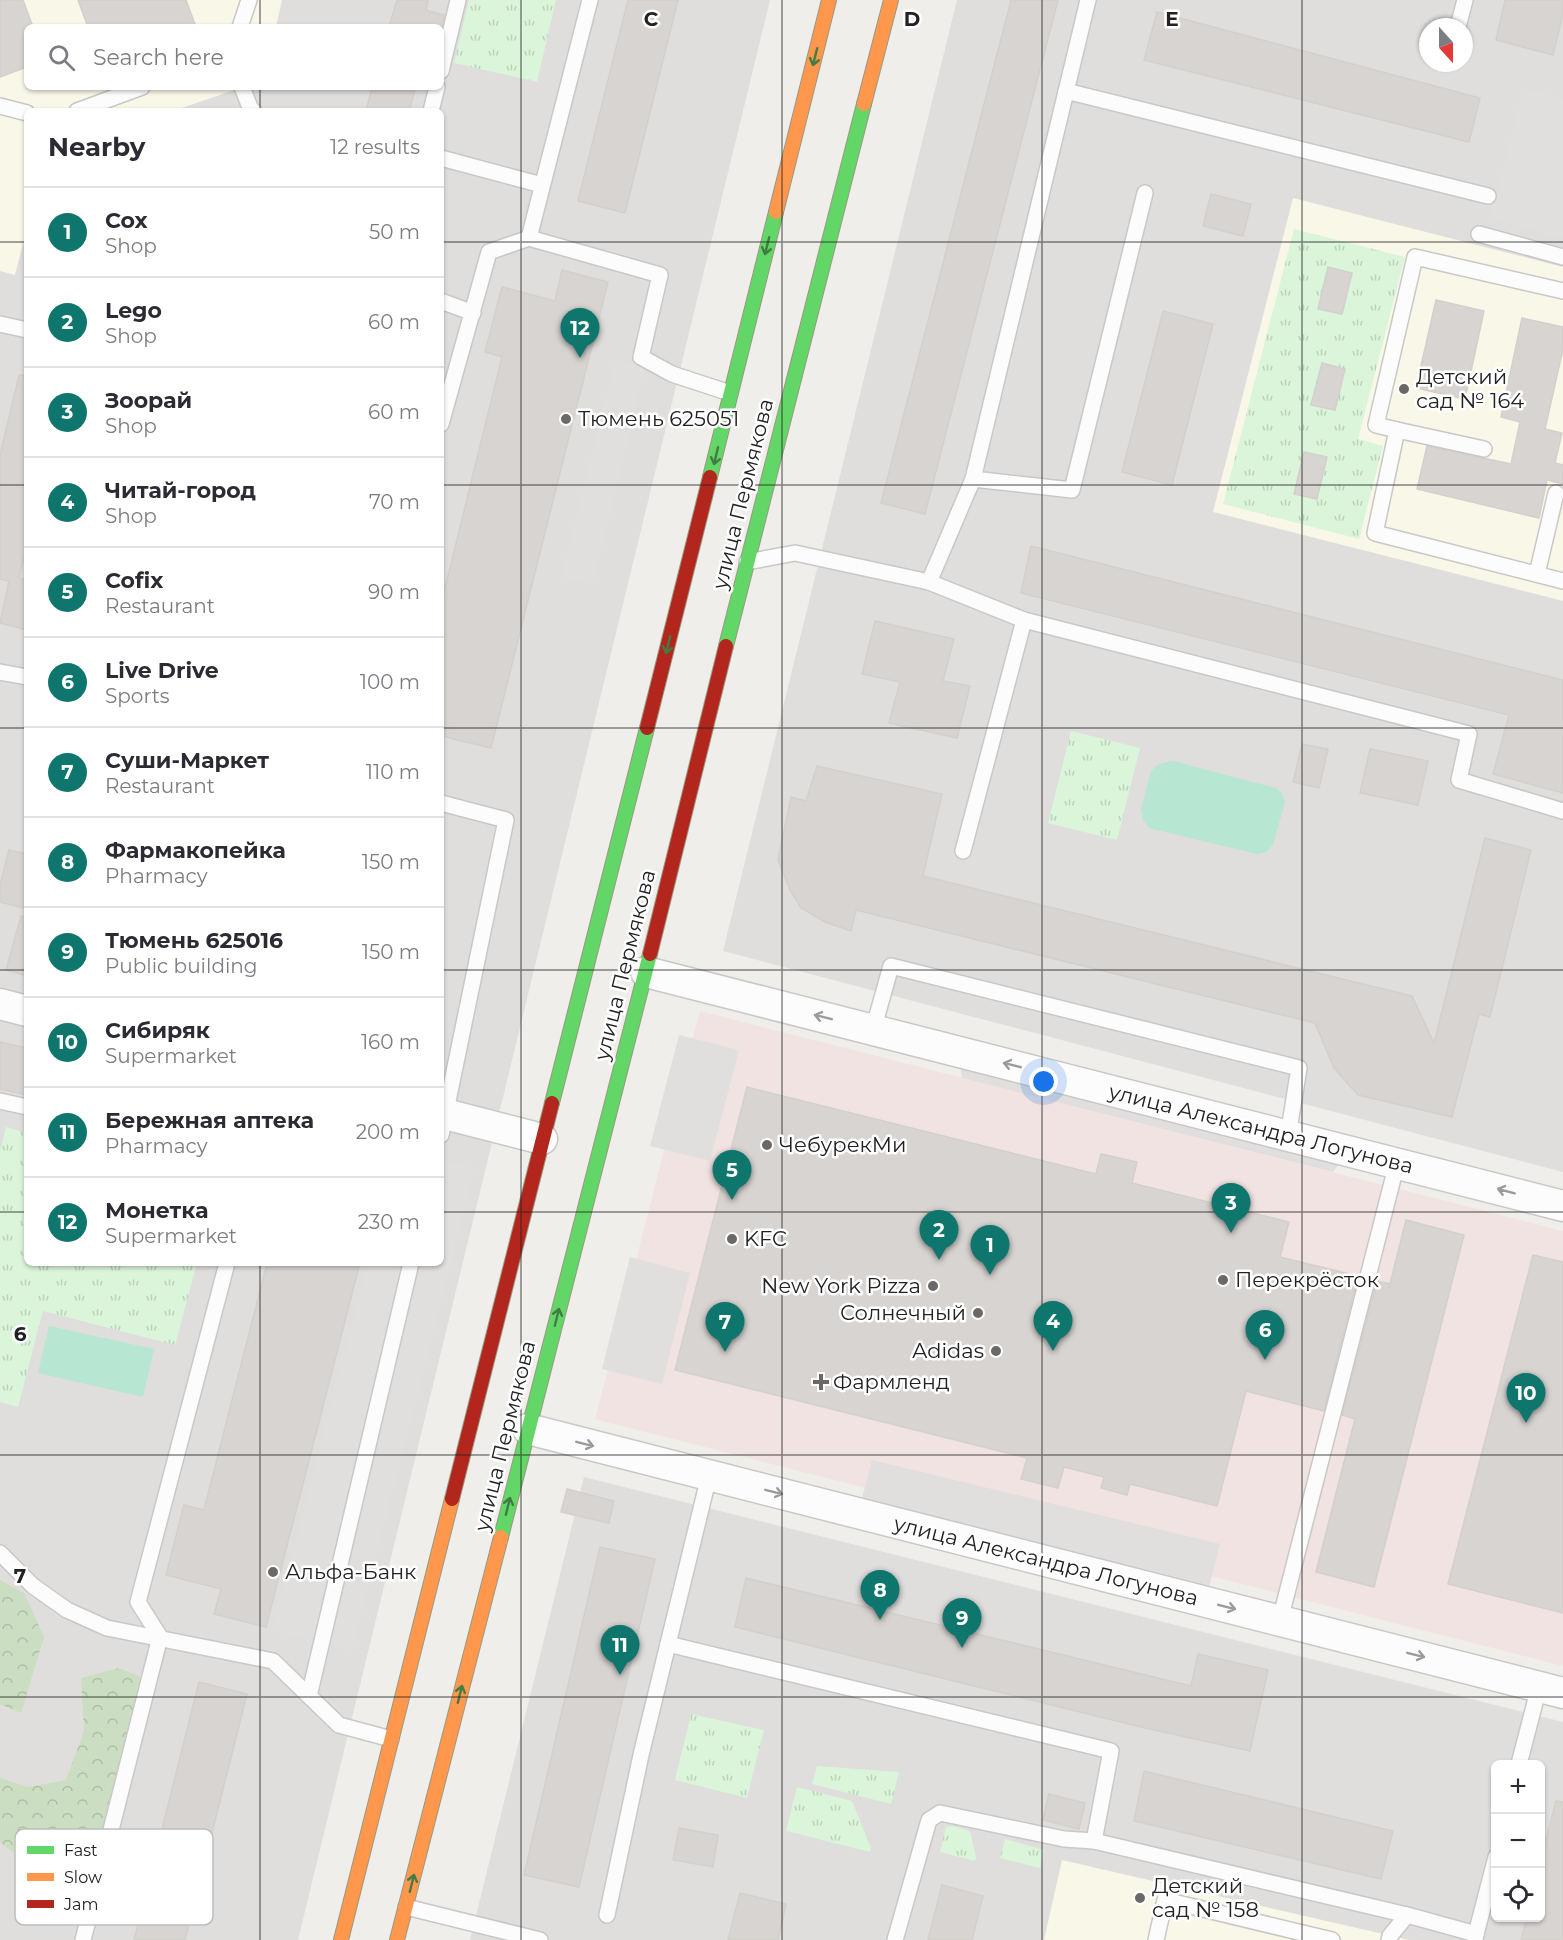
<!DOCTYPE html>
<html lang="en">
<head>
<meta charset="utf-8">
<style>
  body { margin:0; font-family:Montserrat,sans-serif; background:#f7f7f7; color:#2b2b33 }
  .controls { position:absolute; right:18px; bottom:18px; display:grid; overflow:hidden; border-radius:9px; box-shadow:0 2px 4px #0004 }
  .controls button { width:54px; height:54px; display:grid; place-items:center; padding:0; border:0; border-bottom:2px solid #e1e1e2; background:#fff; color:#2b2b33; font:30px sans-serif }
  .compass { position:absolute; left:1419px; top:18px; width:54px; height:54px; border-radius:50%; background:#fff; box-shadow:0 2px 4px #0004; rotate:159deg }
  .you { position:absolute; left:1044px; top:1082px; width:21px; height:21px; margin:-15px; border:4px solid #fff; border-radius:50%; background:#1a73e8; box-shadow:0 0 0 9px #1a73e833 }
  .badge { display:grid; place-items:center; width:39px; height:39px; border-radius:50%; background:#0f766e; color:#fff; font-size:20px; font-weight:700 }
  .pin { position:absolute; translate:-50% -50px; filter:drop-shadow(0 2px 3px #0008) }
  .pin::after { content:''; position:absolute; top:32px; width:21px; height:18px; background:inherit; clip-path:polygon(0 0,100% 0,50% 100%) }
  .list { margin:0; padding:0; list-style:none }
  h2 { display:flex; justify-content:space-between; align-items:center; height:78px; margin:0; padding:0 24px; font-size:26px }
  h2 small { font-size:20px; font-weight:400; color:#7c7c81 }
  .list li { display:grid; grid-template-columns:39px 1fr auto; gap:18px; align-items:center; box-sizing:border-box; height:90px; padding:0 24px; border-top:2px solid #e1e1e2 }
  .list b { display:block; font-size:22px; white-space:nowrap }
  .list p { margin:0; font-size:20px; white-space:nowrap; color:#7c7c81 }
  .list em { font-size:20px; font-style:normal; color:#7c7c81 }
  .icon { flex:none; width:33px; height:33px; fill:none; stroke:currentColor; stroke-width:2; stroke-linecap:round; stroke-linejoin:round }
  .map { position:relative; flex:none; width:1563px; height:1940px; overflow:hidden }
  .search { position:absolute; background:#fff; box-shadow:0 2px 4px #0004; left:24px; top:24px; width:420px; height:66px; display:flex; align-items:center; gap:15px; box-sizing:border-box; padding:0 21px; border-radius:9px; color:#7c7c81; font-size:22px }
  .panel { position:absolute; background:#fff; box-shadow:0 2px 4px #0004; left:24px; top:108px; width:420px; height:1158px; border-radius:9px }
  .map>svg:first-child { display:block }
  .residential { fill:#dfdedc; fill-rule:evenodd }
  .commercial { fill:#f1e3e1 }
  .education { fill:#f8f7e8 }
  .forest { fill:url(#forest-crowns) }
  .park { fill:url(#park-tufts) }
  .pitch { fill:#b7e6d2 }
  .parking { fill:#e0dfde }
  .building { fill:#d7d4d2; stroke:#d3d0cc; stroke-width:1.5 }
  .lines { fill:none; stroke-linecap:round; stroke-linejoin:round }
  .lane-casing { stroke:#c9c8c7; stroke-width:18 }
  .street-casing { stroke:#c9c8c7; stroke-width:33 }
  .fast-casing { stroke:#999a82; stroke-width:16 }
  .slow-casing { stroke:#999a82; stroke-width:16 }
  .jam-casing { stroke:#999a82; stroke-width:16 }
  .lane { stroke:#fdfcfc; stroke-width:15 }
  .street { stroke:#fdfcfc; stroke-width:30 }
  .fast { stroke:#63d668; stroke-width:14 }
  .slow { stroke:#ff974d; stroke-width:14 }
  .jam { stroke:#b3261e; stroke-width:14 }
  .oneway { stroke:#427c45 }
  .oneway2 { stroke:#9a9a9a }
  .grid { fill:none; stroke:#222; stroke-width:1.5; stroke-opacity:0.55 }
  .poi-dot { fill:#6a6968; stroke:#fff; stroke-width:2 }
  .labels { text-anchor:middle; stroke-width:5; stroke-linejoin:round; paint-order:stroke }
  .poi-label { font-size:21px; fill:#222; stroke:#fff; text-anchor:start }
  .street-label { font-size:21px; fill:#222; stroke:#fff }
  .key { fill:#fff; stroke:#bdbdbd; stroke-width:1.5 }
  .key-label { font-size:16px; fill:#222 }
  .grid-label { font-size:20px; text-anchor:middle; font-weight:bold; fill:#222; stroke:#fff; stroke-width:5; stroke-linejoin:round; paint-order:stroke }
</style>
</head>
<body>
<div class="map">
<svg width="1563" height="1940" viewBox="0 0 1563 1940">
  <defs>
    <pattern id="forest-crowns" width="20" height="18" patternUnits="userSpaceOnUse" patternTransform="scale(1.5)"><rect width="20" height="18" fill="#cbdec1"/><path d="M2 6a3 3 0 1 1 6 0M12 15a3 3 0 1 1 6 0" fill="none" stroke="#aebea6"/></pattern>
    <pattern id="park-tufts" width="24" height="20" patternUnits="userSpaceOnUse" patternTransform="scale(1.5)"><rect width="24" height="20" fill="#daf5da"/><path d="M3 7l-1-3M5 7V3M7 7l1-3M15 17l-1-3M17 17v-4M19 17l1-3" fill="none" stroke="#bbd2bb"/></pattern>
  </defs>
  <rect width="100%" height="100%" fill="#f0eeeb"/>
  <!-- residential -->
  <g class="residential">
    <path d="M0,0H770L298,1940H0ZM27,27H441V87H27ZM27,111H441V1263H27Z"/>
    <path d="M957,0H1563V1172L723,951ZM1428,27H1464V63H1428Z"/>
    <path d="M584,1477L1563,1722V1940H470ZM1496,1764H1540V1918H1496Z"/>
  </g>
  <!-- commercial -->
  <path class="commercial" d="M700,1011L1563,1231V1666L595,1419Z"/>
  <!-- education -->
  <g class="education">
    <path d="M0,0H282L276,27H27V87H243L173,111H27V228L15,275L0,271Z"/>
    <path d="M1293,198L1563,267V601L1213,512Z"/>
    <path d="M1062,1860L1409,1940H1044Z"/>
  </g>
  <!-- forest -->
  <g class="forest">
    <path d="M0,1580L24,1593L44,1637L21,1713L0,1704Z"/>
    <path d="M119,1668L141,1677L96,1859L72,1903L49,1881L0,1842V1778L28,1787L66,1780L84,1731L81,1678Z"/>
  </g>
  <!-- park -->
  <g class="park">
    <path d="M469,0H556L537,82L454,63Z"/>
    <path d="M1294,229L1405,257L1358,439L1383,446L1359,539L1223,504Z"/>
    <path d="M1071,731L1140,748L1117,840L1048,823Z"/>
    <path d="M6,1127L27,1133V1263H197L175,1345L43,1311L18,1407L0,1402V1151Z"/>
    <path d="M691,1714L764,1730L747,1798L675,1780Z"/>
    <path d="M817,1766L899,1772L891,1804L812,1784Z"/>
    <path d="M797,1787L852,1801L871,1848L870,1852L786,1831Z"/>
    <path d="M953,1826L970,1831L976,1857L975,1861L940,1852L946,1827Z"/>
    <path d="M1005,1839L1044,1850L1040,1868L1000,1858Z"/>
  </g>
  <!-- pitch -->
  <g class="pitch">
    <path d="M1173,761L1276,788L1282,793L1285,802L1273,845L1266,852L1257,854L1149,828L1143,820L1141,809L1151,771L1159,764Z"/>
    <path d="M49,1326L154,1349L143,1397L38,1373Z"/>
  </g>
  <!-- parking -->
  <g class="parking">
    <path d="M1523,89L1563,99V238L1490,219Z"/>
    <path d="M615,360L645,368L592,584L561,576Z"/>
    <path d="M679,1035L739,1050L710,1161L650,1146Z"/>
    <path d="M958,1051L1349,1151L1333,1172L962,1078Z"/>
    <path d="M441,1160L475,1169L352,1650L273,1630L368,1263H441Z"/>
    <path d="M630,1257L690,1273L662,1384L602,1369Z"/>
    <path d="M872,1460L1220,1544L1208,1591L860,1506Z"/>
  </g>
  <!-- building -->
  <g class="building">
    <path d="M0,0H23L33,27H27V67L0,77Z"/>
    <path d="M78,0H186L196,27H88Z"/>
    <path d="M397,0H428L426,10L444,15L442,27H389Z"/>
    <path d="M628,0H678L625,213L578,201Z"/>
    <path d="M1011,0H1058L925,514L881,503Z"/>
    <path d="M1505,0H1563V14L1553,55L1496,40Z"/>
    <path d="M1157,12L1480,98L1469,142L1144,60Z"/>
    <path d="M372,87H416L409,111H366Z"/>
    <path d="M1211,194L1251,204L1243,236L1203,226Z"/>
    <path d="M1328,267L1352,273L1342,314L1318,309Z"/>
    <path d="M562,270L608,282L491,748L441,736V604L502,357L485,352L502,287L555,301Z"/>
    <path d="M1436,300L1484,311L1465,399L1416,388Z"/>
    <path d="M1163,311L1213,324L1172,485L1122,472Z"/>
    <path d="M1522,318L1563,327V349L1545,429L1562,433L1555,463L1563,465V484L1547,480L1539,518L1417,489L1427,446L1511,464L1520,422L1501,417Z"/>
    <path d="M1322,363L1345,369L1335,410L1311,405Z"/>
    <path d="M19,375H27V544L19,578L27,580V630L0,623L9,581L0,579V455Z"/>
    <path d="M1304,452L1327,457L1317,499L1294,494Z"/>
    <path d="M1031,546L1563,680V793L1493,774L1509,715L1021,593Z"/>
    <path d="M875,621L954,639L943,681L970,686L957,738L889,723L900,682L862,674Z"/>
    <path d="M1302,744L1328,749L1319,788L1293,782Z"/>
    <path d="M1370,749L1428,761L1418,805L1360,793Z"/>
    <path d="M817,766L942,794L923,876L1412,996L1434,1043L1485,838L1531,850L1490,1017L1479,1014L1452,1117L1358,1095L1334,1068L1315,1023L856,910L851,931L825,922L801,908L790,890L778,860L791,797L806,801Z"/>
    <path d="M9,850L27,854V909L0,902V885Z"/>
    <path d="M21,916L27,917V976L6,970Z"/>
    <path d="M0,1042L27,1048V1095L0,1089Z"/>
    <path d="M747,1087L1096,1174L1101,1154L1137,1162L1132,1183L1289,1222L1280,1257L1358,1276L1324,1411L1246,1391L1217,1506L1130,1484L1127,1495L1101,1488L1104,1477L1064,1467L1058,1488L1021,1479L1027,1458L675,1370Z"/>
    <path d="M1406,1220L1464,1235L1374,1587L1316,1572L1355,1419L1342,1415L1377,1281L1390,1284Z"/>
    <path d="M1533,1255L1563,1262V1613L1448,1584Z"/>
    <path d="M267,1263H360L266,1627L214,1614L221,1589L166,1575L184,1505L204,1510Z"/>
    <path d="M567,1489L614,1501L609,1523L561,1512Z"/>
    <path d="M600,1547L655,1559L579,1887L524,1875Z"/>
    <path d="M746,1578L1191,1686L1198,1654L1268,1670L1250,1751L1145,1728L735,1627Z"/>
    <path d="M199,1682L247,1694L185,1940H134Z"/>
    <path d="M1144,1771L1393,1831L1381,1879L1134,1821Z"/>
    <path d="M1049,1794L1085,1803L1079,1829L1043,1820Z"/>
    <path d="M1556,1801L1563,1802V1940H1521L1527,1917H1540V1863Z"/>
    <path d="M679,1828L718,1835L713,1867L673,1860Z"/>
    <path d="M942,1885L983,1896L972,1940H928Z"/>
    <path d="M740,1893L786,1904L778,1940H728Z"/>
  </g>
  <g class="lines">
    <defs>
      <g id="lane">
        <path d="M590,0L529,238L660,275L641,357L672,374L730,393"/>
        <path d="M1459,23L1465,0"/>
        <path d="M240,27L249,0"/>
        <path d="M441,71L458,0"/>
        <path d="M242,87L251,110L254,111"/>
        <path d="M1066,91L1488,196"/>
        <path d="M0,106L27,113"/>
        <path d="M77,111L142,87"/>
        <path d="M431,111L437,87"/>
        <path d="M441,158L542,185"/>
        <path d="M1479,234L1563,257"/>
        <path d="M1563,291L1415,257L1376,425L1397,430L1375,533L1563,581"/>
        <path d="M441,301L473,313"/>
        <path d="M0,324L27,330"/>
        <path d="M441,424L489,252L529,238"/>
        <path d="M1397,430L1484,449"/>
        <path d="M973,479L1088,0"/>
        <path d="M747,562L795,553L929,582L1024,620L1469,734L1459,780L1563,811"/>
        <path d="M1537,574L1556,493"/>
        <path d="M929,582L973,479L1072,490L1145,193"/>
        <path d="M0,672L27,677"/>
        <path d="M441,803L506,820L441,1135"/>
        <path d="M963,851L1024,620"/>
        <path d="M873,1030L891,966L1299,1068L1288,1136"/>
        <path d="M0,1101L27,1107"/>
        <path d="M709,1476L668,1644L1111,1751L1094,1841L1407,1915L1476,1934L1475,1940"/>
        <path d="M0,1553L33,1586L67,1610L107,1628L273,1661L339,1725L391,1739"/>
        <path d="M1280,1620L1397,1163"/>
        <path d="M309,1696L411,1263"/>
        <path d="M1519,1764L1539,1687"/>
        <path d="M406,1907L540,1940"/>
        <path d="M607,1915L641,1755L668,1644"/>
        <path d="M1476,1934L1496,1857"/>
        <path d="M83,1940L160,1637L138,1602L227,1263"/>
        <path d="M895,1940L929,1820L940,1813L1064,1839L1094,1841"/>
        <path d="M1156,1940L1165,1900L1332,1940"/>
        <path d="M1389,1940L1390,1936L1407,1915"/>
      </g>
      <g id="street">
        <path d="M646,972L1563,1206"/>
        <path d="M0,1004L27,1011"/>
        <path d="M441,1113L542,1139"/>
        <path d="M528,1429L1563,1693"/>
      </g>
      <g id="fast">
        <path d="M710,477L776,212"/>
        <path d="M726,646L864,104"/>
        <path d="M552,1103L647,728"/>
        <path d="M501,1537L650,954"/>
      </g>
      <g id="slow">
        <path d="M864,104L891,0"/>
        <path d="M776,212L829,0"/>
        <path d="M341,1940L452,1499"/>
        <path d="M397,1940L501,1537"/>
      </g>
      <g id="jam">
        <path d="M647,728L710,477"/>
        <path d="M650,954L726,646"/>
        <path d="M452,1499L552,1103"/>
      </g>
    </defs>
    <!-- lane casing -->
    <use href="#lane" class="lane-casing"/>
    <!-- street casing -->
    <use href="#street" class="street-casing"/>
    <!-- fast casing -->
    <use href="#fast" class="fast-casing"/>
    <!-- slow casing -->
    <use href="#slow" class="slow-casing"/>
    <!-- jam casing -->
    <use href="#jam" class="jam-casing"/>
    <!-- lane -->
    <use href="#lane" class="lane"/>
    <!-- street -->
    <use href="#street" class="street"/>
    <!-- fast -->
    <use href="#fast" class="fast"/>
    <!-- slow -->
    <use href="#slow" class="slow"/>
    <!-- jam -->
    <use href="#jam" class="jam"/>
  </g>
  <!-- one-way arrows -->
  <defs><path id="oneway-shaft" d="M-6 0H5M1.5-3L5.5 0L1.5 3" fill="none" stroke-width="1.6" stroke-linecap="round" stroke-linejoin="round" transform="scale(1.5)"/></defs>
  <g class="oneway">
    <use href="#oneway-shaft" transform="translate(815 57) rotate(104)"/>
    <use href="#oneway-shaft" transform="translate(767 246) rotate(104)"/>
    <use href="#oneway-shaft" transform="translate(716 456) rotate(103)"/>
    <use href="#oneway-shaft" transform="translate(668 645) rotate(104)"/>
    <use href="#oneway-shaft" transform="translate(557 1317) rotate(-76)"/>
    <use href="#oneway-shaft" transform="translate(508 1506) rotate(-76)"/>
    <use href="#oneway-shaft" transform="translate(460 1694) rotate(-76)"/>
    <use href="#oneway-shaft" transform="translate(412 1883) rotate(-76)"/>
  </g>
  <g class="oneway2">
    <use href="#oneway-shaft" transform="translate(823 1017) rotate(-166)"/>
    <use href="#oneway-shaft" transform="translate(1012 1065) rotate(-166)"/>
    <use href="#oneway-shaft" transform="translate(1506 1191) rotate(-165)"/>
    <use href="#oneway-shaft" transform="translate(585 1444) rotate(14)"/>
    <use href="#oneway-shaft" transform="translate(774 1492) rotate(14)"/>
    <use href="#oneway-shaft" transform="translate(1227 1607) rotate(14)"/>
    <use href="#oneway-shaft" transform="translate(1416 1655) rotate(14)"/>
  </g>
  <!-- grid -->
  <path class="grid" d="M260,0V27M521,0V1940M782,0V1940M1042,0V1940M1302,0V1940M260,87V111M0,242H27M441,242H1563M0,485H27M441,485H1563M0,728H27M441,728H1563M0,970H27M441,970H1563M0,1212H27M441,1212H1563M260,1263V1940M0,1455H1563M0,1697H1563"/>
  <!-- markers -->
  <g class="poi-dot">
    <circle cx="1404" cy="389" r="6"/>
    <circle cx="566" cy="419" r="6"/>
    <circle cx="767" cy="1145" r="6"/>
    <circle cx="732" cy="1239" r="6"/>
    <circle cx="1223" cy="1280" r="6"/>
    <circle cx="933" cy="1286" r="6"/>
    <circle cx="978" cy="1313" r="6"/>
    <circle cx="996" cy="1351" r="6"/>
    <path d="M818 1373h6v6h6v6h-6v6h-6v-6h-6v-6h6z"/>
    <circle cx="273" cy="1572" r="6"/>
    <circle cx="1140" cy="1898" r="6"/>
  </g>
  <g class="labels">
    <!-- poi labels -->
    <g class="poi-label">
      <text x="1416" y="384">Детский<tspan x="1416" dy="24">сад № 164</tspan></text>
      <text x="578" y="426">Тюмень 625051</text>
      <text x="779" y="1152">ЧебурекМи</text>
      <text x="744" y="1246">KFC</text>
      <text x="1235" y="1287">Перекрёсток</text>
      <text x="921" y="1293" text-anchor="end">New York Pizza</text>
      <text x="966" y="1320" text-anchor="end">Солнечный</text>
      <text x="984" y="1358" text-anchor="end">Adidas</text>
      <text x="833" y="1389">Фармленд</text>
      <text x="285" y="1579">Альфа-Банк</text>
      <text x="1152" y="1893">Детский<tspan x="1152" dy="24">сад № 158</tspan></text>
    </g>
    <!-- street labels -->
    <g class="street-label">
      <text transform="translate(743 494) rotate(-76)" y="7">улица Пермякова</text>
      <text transform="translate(625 965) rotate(-76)" y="7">улица Пермякова</text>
      <text transform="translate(1261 1129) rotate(14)" y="7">улица Александра Логунова</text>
      <text transform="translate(505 1436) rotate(-76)" y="7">улица Пермякова</text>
      <text transform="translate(1046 1561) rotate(14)" y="7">улица Александра Логунова</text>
    </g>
  </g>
  <!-- legend -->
  <rect x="15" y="1829" width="198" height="96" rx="9" class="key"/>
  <rect x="27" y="1846" width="27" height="8" fill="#63d668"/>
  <rect x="27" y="1873" width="27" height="8" fill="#ff974d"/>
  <rect x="27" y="1900" width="27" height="8" fill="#b3261e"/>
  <g class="key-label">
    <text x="64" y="1856">Fast</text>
    <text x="64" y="1883">Slow</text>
    <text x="64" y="1910">Jam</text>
  </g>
  <g class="grid-label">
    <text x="651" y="26">C</text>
    <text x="912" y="26">D</text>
    <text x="1172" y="26">E</text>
    <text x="20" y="1341">6</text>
    <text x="20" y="1583">7</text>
  </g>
</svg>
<div class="controls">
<button>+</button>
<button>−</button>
<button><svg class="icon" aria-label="locate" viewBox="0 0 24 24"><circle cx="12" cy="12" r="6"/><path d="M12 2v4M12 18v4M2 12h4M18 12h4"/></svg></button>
</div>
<svg class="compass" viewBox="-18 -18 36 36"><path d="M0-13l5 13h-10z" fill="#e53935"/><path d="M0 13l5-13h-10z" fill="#7c7c81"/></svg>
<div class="you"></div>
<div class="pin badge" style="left:990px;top:1275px">1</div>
<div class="pin badge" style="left:939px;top:1260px">2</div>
<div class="pin badge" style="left:1231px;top:1233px">3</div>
<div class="pin badge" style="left:1053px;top:1351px">4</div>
<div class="pin badge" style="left:732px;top:1200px">5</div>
<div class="pin badge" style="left:1265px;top:1360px">6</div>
<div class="pin badge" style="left:725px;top:1352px">7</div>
<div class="pin badge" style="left:880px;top:1620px">8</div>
<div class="pin badge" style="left:962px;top:1648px">9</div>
<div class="pin badge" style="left:1526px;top:1423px">10</div>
<div class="pin badge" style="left:620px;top:1675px">11</div>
<div class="pin badge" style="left:580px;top:358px">12</div>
<div class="search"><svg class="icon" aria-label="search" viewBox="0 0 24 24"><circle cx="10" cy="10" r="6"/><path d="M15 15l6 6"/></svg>Search here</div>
<section class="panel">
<h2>Nearby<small>12 results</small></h2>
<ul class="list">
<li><span class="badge">1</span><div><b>Cox</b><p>Shop</p></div><em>50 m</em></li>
<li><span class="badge">2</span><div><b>Lego</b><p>Shop</p></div><em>60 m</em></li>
<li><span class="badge">3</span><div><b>Зоорай</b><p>Shop</p></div><em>60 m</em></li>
<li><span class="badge">4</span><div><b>Читай-город</b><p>Shop</p></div><em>70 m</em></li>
<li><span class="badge">5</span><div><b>Cofix</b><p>Restaurant</p></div><em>90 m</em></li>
<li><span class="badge">6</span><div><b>Live Drive</b><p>Sports</p></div><em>100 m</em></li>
<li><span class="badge">7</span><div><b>Суши-Маркет</b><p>Restaurant</p></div><em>110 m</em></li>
<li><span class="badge">8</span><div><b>Фармакопейка</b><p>Pharmacy</p></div><em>150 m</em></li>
<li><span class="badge">9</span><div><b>Тюмень 625016</b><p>Public building</p></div><em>150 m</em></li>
<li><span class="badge">10</span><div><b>Сибиряк</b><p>Supermarket</p></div><em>160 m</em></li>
<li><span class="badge">11</span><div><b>Бережная аптека</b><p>Pharmacy</p></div><em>200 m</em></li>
<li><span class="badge">12</span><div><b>Монетка</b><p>Supermarket</p></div><em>230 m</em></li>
</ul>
</section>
</div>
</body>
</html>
